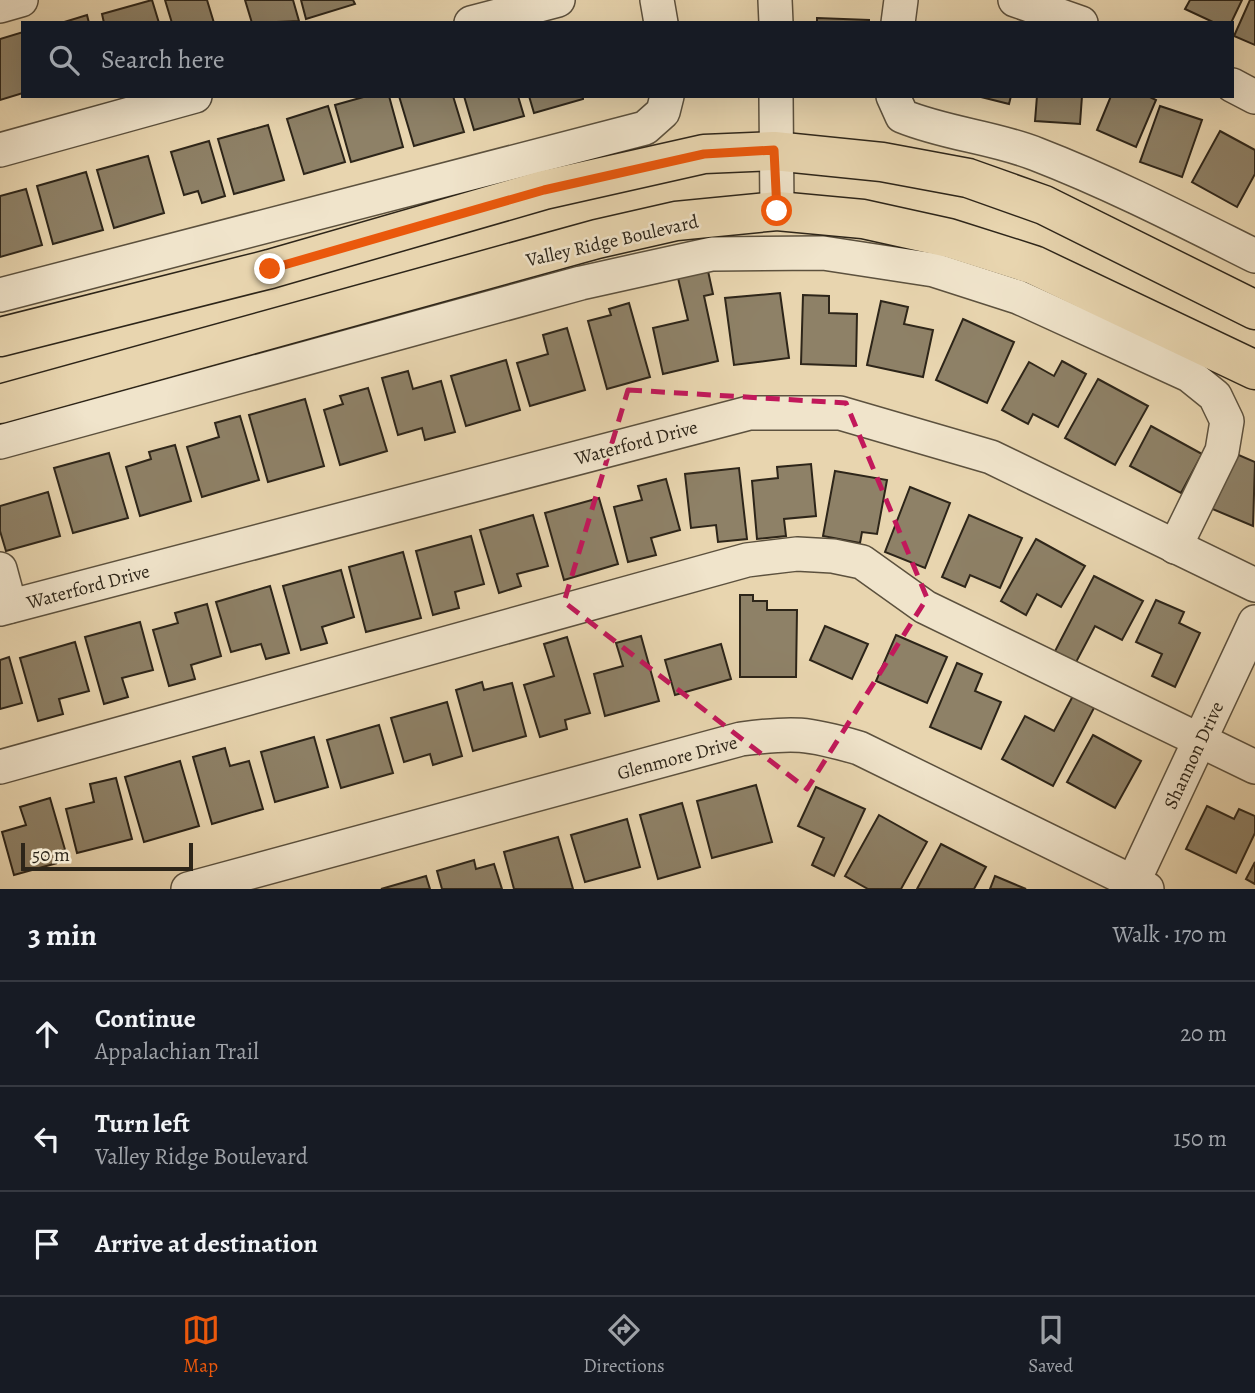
<!DOCTYPE html>
<html lang="en">
<head>
<meta charset="utf-8">
<style>
  body { margin:0; font-family:Alegreya,serif; background:#242831; color:#f1f3f6 }
  .scale { position:absolute; left:21px; bottom:18px; width:172px; box-sizing:border-box; padding-left:7px; border:4px solid #2d2519; border-top:0; font-size:19px; line-height:24px; white-space:nowrap; color:#2d2519; -webkit-text-stroke:5px #f0e4cb; paint-order:stroke }
  .stop { position:absolute; width:21px; height:21px; margin:-16px; border:5px solid #ea580c; border-radius:50%; background:#fff }
  .stop.end { background:#ea580c; border-color:#fff; box-shadow:0 2px 7px #0008 }
  .list { margin:0; padding:0; list-style:none }
  h2 { display:flex; justify-content:space-between; align-items:center; height:91px; margin:0; padding:0 28px; font-size:30px }
  h2 small { font-size:23px; font-weight:400; color:#9ea1a6 }
  .list li { display:grid; grid-template-columns:46px 1fr auto; gap:21px; align-items:center; box-sizing:border-box; height:105px; padding:0 28px; border-top:2px solid #363941 }
  .list b { display:block; font-size:26px; white-space:nowrap }
  .list p { margin:0; font-size:23px; white-space:nowrap; color:#9ea1a6 }
  .list em { font-size:23px; font-style:normal; color:#9ea1a6 }
  .icon { flex:none; width:38px; height:38px; fill:none; stroke:currentColor; stroke-width:2; stroke-linecap:round; stroke-linejoin:round }
  .map { position:relative; flex:none; width:1255px; height:889px; overflow:hidden }
  .search { position:absolute; background:#171b24; box-shadow:0 7px 28px #0002; left:21px; right:21px; top:21px; height:77px; display:flex; align-items:center; gap:18px; box-sizing:border-box; padding:0 24px; border-radius:0px; color:#9ea1a6; font-size:26px }
  .sheet { height:406px; background:#171b24 }
  nav { display:flex; justify-content:space-around; align-items:center; box-sizing:border-box; height:98px; border-top:2px solid #363941; background:#171b24; font-size:19px; color:#9ea1a6 }
  nav a { display:grid; justify-items:center; gap:4px }
  nav .on { color:#ea580c }
  .map>svg:first-child { display:block }
  .building { fill:#8e8167; stroke:#2d2519; stroke-width:2 }
  .lines { fill:none; stroke-linecap:round; stroke-linejoin:round }
  .minor-casing { stroke:#5c513e; stroke-width:36 }
  .major-casing { stroke:#2d2519; stroke-width:41 }
  .minor { stroke:#f0e4cb; stroke-width:33 }
  .major { stroke:#e8d5af; stroke-width:38 }
  .route { stroke:#ea580c; stroke-width:9 }
  .marked { fill:none; stroke:#c2185b; stroke-width:5; stroke-dasharray:14 9; stroke-linejoin:round }
  .labels { text-anchor:middle; stroke-width:5; stroke-linejoin:round; paint-order:stroke }
  .street-label { font-size:19px; fill:#2d2519; stroke:#f0e4cb }
</style>
</head>
<body>
<div class="map">
<svg width="1255" height="889" viewBox="0 0 1255 889">
  <rect width="100%" height="100%" fill="#e8d5af"/>
  <filter id="stains"><feTurbulence type="fractalNoise" baseFrequency=".00286" numOctaves="4"/><feColorMatrix values="0 0 0 0 .2 0 0 0 0 .09 0 0 0 0 .02 0 0 0 .5 -.17"/></filter>
  <radialGradient id="worn" r=".72"><stop offset=".6" stop-color="#630" stop-opacity="0"/><stop offset="1" stop-color="#630" stop-opacity=".3"/></radialGradient>
  <!-- building -->
  <g class="building">
    <path d="M152,0L159,23H104L102,14Z"/>
    <path d="M165,0H207L214,23H172Z"/>
    <path d="M245,0H293L299,21L252,23Z"/>
    <path d="M301,0H353L355,4L306,19Z"/>
    <path d="M1190,0H1242L1231,23H1215L1185,9Z"/>
    <path d="M1250,0H1255V45L1234,36Z"/>
    <path d="M87,15L89,23H61Z"/>
    <path d="M817,18L869,20V23H817Z"/>
    <path d="M23,32V93L0,100V39Z"/>
    <path d="M367,96H389L403,147L351,162L335,105Z"/>
    <path d="M399,96H453L464,132L414,146Z"/>
    <path d="M464,96H518L524,116L474,130Z"/>
    <path d="M529,96H583V99L534,113Z"/>
    <path d="M977,96H1011L1009,104Z"/>
    <path d="M1037,96H1082L1080,124L1035,121Z"/>
    <path d="M1111,96H1148L1156,100L1136,147L1097,130Z"/>
    <path d="M328,106L345,162L304,174L287,119Z"/>
    <path d="M1160,106L1202,120L1182,177L1140,162Z"/>
    <path d="M268,125L284,180L234,194L218,139Z"/>
    <path d="M1220,131L1255,150V174L1237,207L1192,182Z"/>
    <path d="M209,141L225,196L202,203L198,191L184,195L171,152Z"/>
    <path d="M148,156L164,213L114,228L97,170Z"/>
    <path d="M86,172L103,230L53,244L37,186Z"/>
    <path d="M26,189L42,245L0,257V196Z"/>
    <path d="M708,271L713,294L704,296L718,361L663,374L653,328L688,320L678,278Z"/>
    <path d="M780,293L789,358L734,365L725,298Z"/>
    <path d="M803,295L829,296V313L857,314L856,366L801,364Z"/>
    <path d="M881,301L908,307L904,324L933,330L923,377L867,365Z"/>
    <path d="M629,303L650,377L607,389L588,321L611,315L609,309Z"/>
    <path d="M963,319L1014,342L987,403L936,380Z"/>
    <path d="M567,328L585,390L530,406L517,363L548,354L543,335Z"/>
    <path d="M506,360L520,410L466,426L451,376Z"/>
    <path d="M1062,361L1086,374L1058,427L1033,414L1028,424L1002,410L1029,362L1054,376Z"/>
    <path d="M408,371L413,389L441,381L455,432L425,440L422,428L398,435L382,378Z"/>
    <path d="M1098,379L1148,406L1115,465L1065,438Z"/>
    <path d="M368,388L387,451L340,465L324,410L343,404L340,396Z"/>
    <path d="M305,399L324,466L268,482L249,415Z"/>
    <path d="M240,416L259,480L202,497L187,447L219,437L215,423Z"/>
    <path d="M1151,426L1202,454L1181,493L1130,466Z"/>
    <path d="M175,445L191,501L140,516L126,467L151,459L149,452Z"/>
    <path d="M1227,450L1255,462L1253,526L1203,505Z"/>
    <path d="M109,453L128,518L73,533L54,468Z"/>
    <path d="M811,464L816,516L784,519L786,536L757,539L752,481L778,478L777,467Z"/>
    <path d="M739,468L747,539L718,542L716,525L691,528L685,474Z"/>
    <path d="M835,471L887,480L877,534L862,532L860,543L823,536Z"/>
    <path d="M666,479L680,530L651,538L656,555L628,562L614,507L642,500L638,486Z"/>
    <path d="M910,487L950,503L925,568L885,552Z"/>
    <path d="M48,492L60,536L6,551L0,531V506Z"/>
    <path d="M599,498L618,564L564,580L545,513Z"/>
    <path d="M533,515L548,566L517,574L521,586L499,593L480,530Z"/>
    <path d="M969,515L1022,538L1000,588L970,575L965,587L942,577Z"/>
    <path d="M471,536L484,584L455,592L459,608L433,615L416,551Z"/>
    <path d="M1036,539L1085,566L1061,607L1037,594L1026,615L1001,601Z"/>
    <path d="M403,552L421,618L366,632L349,567Z"/>
    <path d="M341,570L354,617L322,627L327,643L301,650L283,586Z"/>
    <path d="M1094,576L1143,601L1122,640L1095,626L1074,666L1053,655Z"/>
    <path d="M270,586L289,653L266,659L261,644L231,652L216,602Z"/>
    <path d="M740,595H753V601H767V610H797L796,677H740Z"/>
    <path d="M1156,600L1184,612L1179,623L1200,633L1175,687L1152,676L1162,654L1136,642Z"/>
    <path d="M207,604L221,656L191,665L195,679L169,686L153,630L178,623L175,613Z"/>
    <path d="M140,622L153,670L122,678L128,697L104,704L85,637Z"/>
    <path d="M825,626L868,644L852,679L810,660Z"/>
    <path d="M896,635L947,657L927,703L876,681Z"/>
    <path d="M641,636L659,701L605,716L594,674L623,666L616,643Z"/>
    <path d="M567,637L590,713L565,720L567,729L540,737L524,685L554,676L544,644Z"/>
    <path d="M75,642L89,691L59,699L63,714L38,721L20,658Z"/>
    <path d="M721,644L731,679L675,695L665,660Z"/>
    <path d="M9,657L22,703L0,709V660Z"/>
    <path d="M957,663L982,674L975,691L1001,702L981,749L930,727Z"/>
    <path d="M482,682L484,690L512,683L526,736L473,751L456,690Z"/>
    <path d="M1073,696L1094,708L1053,786L1002,759L1025,716L1054,731Z"/>
    <path d="M447,702L462,756L433,765L430,754L404,762L391,718Z"/>
    <path d="M379,725L393,773L341,788L327,740Z"/>
    <path d="M1093,735L1141,761L1115,808L1067,782Z"/>
    <path d="M314,737L328,787L275,802L261,752Z"/>
    <path d="M225,748L230,766L249,761L263,809L212,824L193,757Z"/>
    <path d="M180,761L199,826L144,842L125,777Z"/>
    <path d="M116,778L132,839L77,853L66,809L94,802L90,784Z"/>
    <path d="M756,785L772,842L712,858L697,801Z"/>
    <path d="M816,787L865,809L834,876L812,865L824,838L798,826Z"/>
    <path d="M50,798L68,860L14,875L2,832L26,825L20,807Z"/>
    <path d="M682,803L700,867L658,879L640,815Z"/>
    <path d="M1207,806L1234,819L1239,809L1255,816V833L1236,873L1186,849Z"/>
    <path d="M879,815L927,842L901,889H868L845,876Z"/>
    <path d="M627,819L640,867L585,882L571,835Z"/>
    <path d="M558,837L573,889H514L504,852Z"/>
    <path d="M941,844L986,867L974,889H917Z"/>
    <path d="M474,860L476,869L494,864L502,889H442L437,871Z"/>
    <path d="M1255,862V884L1246,879Z"/>
    <path d="M426,876L430,889H381Z"/>
    <path d="M995,876L1026,889H990Z"/>
  </g>
  <g class="lines">
    <defs>
      <g id="minor">
        <path d="M657,0L661,23"/>
        <path d="M775,0L776,23"/>
        <path d="M1015,0L1081,23"/>
        <path d="M0,6L21,0"/>
        <path d="M471,23L558,0"/>
        <path d="M898,23L901,0"/>
        <path d="M1232,85L1255,97"/>
        <path d="M776,96L777,211"/>
        <path d="M893,96L902,116C946,134 993,137 1036,154C1111,183 1183,220 1255,256"/>
        <path d="M0,150L195,96"/>
        <path d="M0,295L645,128L663,112L667,96"/>
        <path d="M0,442L581,283L712,254L823,253L934,270L1018,297L1189,375L1215,396L1227,421L1222,451L1175,547"/>
        <path d="M0,569L10,606"/>
        <path d="M0,609L749,413H840L991,457L1255,585"/>
        <path d="M0,767L747,560L797,554L833,556L862,562L925,607L1255,767"/>
        <path d="M188,889L741,739C794,732 807,733 859,748L1147,889"/>
        <path d="M1130,889L1255,622"/>
      </g>
      <g id="major">
        <path d="M0,337L270,269L544,190L704,154L774,151L882,162L968,178L1044,205L1255,310"/>
        <path d="M0,404L597,239L676,221L777,211L863,219L949,238L1034,265L1255,370"/>
      </g>
    </defs>
    <!-- minor casing -->
    <use href="#minor" class="minor-casing"/>
    <!-- major casing -->
    <use href="#major" class="major-casing"/>
    <!-- minor -->
    <use href="#minor" class="minor"/>
    <!-- major -->
    <use href="#major" class="major"/>
  </g>
  <g class="lines">
    <!-- route -->
    <path class="route" d="M270,269L544,190L704,154L774,150L777,211"/>
  </g>
  <!-- marked area -->
  <path class="marked" d="M628,390L846,403L927,598L807,789L564,602Z"/>
  <g class="labels">
    <!-- street labels -->
    <g class="street-label">
      <text transform="translate(612 240) rotate(-13)" y="7">Valley Ridge Boulevard</text>
      <text transform="translate(636 442) rotate(-15)" y="7">Waterford Drive</text>
      <text transform="translate(88 586) rotate(-15)" y="7">Waterford Drive</text>
      <text transform="translate(1193 755) rotate(-65)" y="7">Shannon Drive</text>
      <text transform="translate(677 757) rotate(-15)" y="7">Glenmore Drive</text>
    </g>
  </g>
  <rect width="100%" height="100%" filter="url(#stains)"/>
  <rect width="100%" height="100%" fill="url(#worn)"/>
</svg>
<div class="scale">50 m</div>
<div class="stop" style="left:777px;top:211px"></div>
<div class="stop end" style="left:270px;top:269px"></div>
<div class="search"><svg class="icon" aria-label="search" viewBox="0 0 24 24"><circle cx="10" cy="10" r="6"/><path d="M15 15l6 6"/></svg>Search here</div>
</div>
<section class="sheet">
<h2>3 min<small>Walk · 170 m</small></h2>
<ul class="list">
<li><svg class="icon" aria-label="ahead" viewBox="0 0 24 24"><path d="M12 20V5M6 11l6-6 6 6"/></svg><div><b>Continue</b><p>Appalachian Trail</p></div><em>20 m</em></li>
<li><svg class="icon" aria-label="left" viewBox="0 0 24 24"><path d="M17 20v-9H6M10 6l-5 5 5 5"/></svg><div><b>Turn left</b><p>Valley Ridge Boulevard</p></div><em>150 m</em></li>
<li><svg class="icon" aria-label="arrive" viewBox="0 0 24 24"><path d="M6 21V4h12l-3 4 3 4H6"/></svg><div><b>Arrive at destination</b></div></li>
</ul>
</section>
<nav>
<a class="on"><svg class="icon" aria-label="map" viewBox="0 0 24 24"><path d="M3 6l6-2 6 2 6-2v14l-6 2-6-2-6 2zM9 4v14M15 6v14"/></svg>Map</a>
<a><svg class="icon" aria-label="directions" viewBox="0 0 24 24"><path d="M12 3l9 9-9 9-9-9zM9 14v-3h6M13 9l2 2-2 2"/></svg>Directions</a>
<a><svg class="icon" aria-label="saved" viewBox="0 0 24 24"><path d="M7 4h10v16l-5-4-5 4z"/></svg>Saved</a>
</nav>
</body>
</html>
